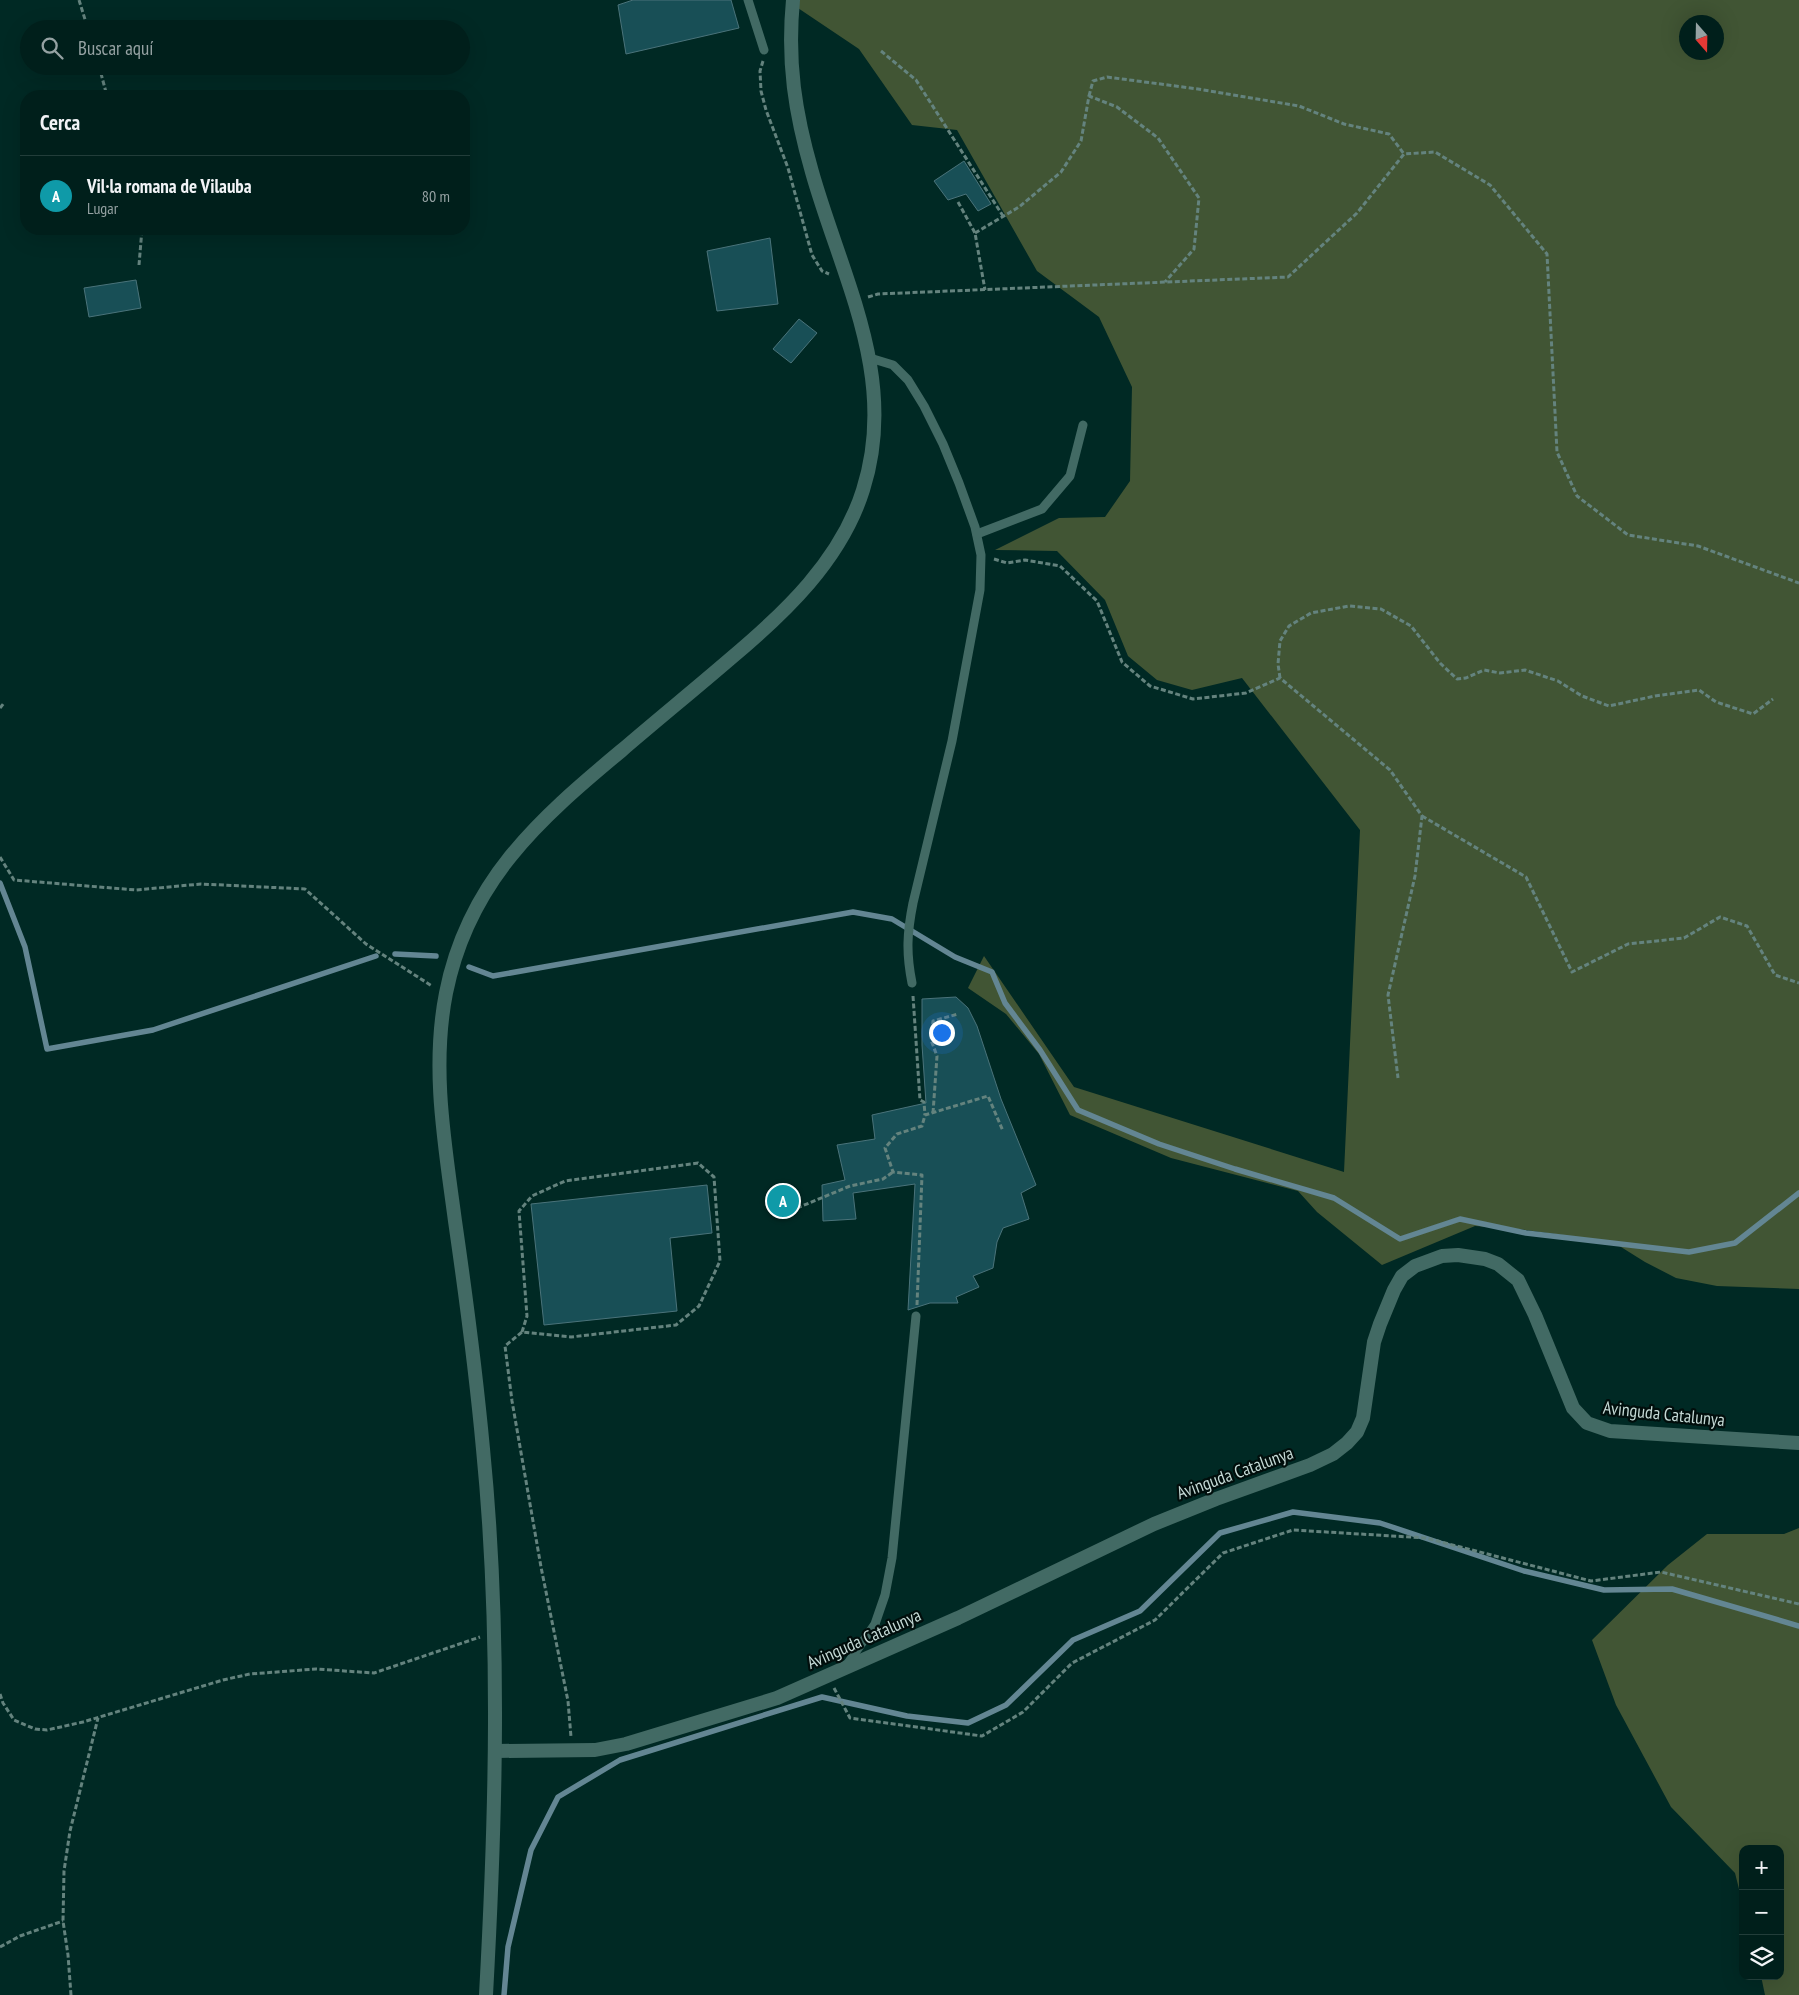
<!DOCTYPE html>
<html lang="es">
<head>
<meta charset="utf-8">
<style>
  body { margin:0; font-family:"PT Sans Narrow",sans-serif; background:#0a2724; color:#f1f3f6 }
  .controls { position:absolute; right:15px; bottom:15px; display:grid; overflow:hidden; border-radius:10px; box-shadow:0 5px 20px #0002 }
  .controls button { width:45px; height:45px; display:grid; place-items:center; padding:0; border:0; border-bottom:1px solid #223d3a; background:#001f1b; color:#f1f3f6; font:25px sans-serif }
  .compass { position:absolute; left:1679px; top:15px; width:45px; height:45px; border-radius:50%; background:#001f1b; box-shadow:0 5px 20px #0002; rotate:160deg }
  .you { position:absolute; left:941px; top:1032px; width:18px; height:18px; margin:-12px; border:4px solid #fff; border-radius:50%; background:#1a73e8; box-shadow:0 0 0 8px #1a73e833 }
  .badge { display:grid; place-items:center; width:32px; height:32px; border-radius:50%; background:#8c9099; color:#fff; font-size:16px; font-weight:700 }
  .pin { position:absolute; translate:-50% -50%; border:2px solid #fff; box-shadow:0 1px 5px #0006 }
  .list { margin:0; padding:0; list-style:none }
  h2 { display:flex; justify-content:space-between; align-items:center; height:65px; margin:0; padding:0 20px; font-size:21px }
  h2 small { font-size:16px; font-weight:400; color:#95a2a3 }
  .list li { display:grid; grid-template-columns:32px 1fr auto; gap:15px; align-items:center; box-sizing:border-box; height:80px; padding:0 20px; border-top:1px solid #223d3a }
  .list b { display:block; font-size:19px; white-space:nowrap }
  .list p { margin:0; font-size:16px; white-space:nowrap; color:#95a2a3 }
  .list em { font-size:16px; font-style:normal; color:#95a2a3 }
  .icon { flex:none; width:28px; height:28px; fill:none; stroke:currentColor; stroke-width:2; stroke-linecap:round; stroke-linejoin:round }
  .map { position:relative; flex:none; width:1799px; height:1995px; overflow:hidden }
  .search { position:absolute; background:#001f1b; box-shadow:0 5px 20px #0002; left:20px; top:20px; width:450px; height:55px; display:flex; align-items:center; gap:12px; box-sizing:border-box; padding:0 18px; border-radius:28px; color:#95a2a3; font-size:19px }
  .panel { position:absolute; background:#001f1b; box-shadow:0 5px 20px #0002; left:20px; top:90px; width:450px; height:145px; border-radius:20px }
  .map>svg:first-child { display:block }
  .forest { fill:#415534; fill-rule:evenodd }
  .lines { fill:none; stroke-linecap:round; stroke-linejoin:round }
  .stream { stroke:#638693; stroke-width:5.5 }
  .building { fill:#184f56; stroke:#4a737a }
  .path { stroke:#64837e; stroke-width:3; stroke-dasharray:5 2.5; stroke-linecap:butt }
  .service { stroke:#426a64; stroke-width:9 }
  .minor { stroke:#426a64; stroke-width:14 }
  .tertiary { stroke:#426a64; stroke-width:14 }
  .labels { text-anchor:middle; stroke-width:4.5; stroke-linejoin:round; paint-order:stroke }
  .street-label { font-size:18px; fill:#c4d9d5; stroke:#010e0c }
</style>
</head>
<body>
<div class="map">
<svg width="1799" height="1995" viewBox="0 0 1799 1995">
  <rect width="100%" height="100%" fill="#002924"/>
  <!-- forest -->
  <g class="forest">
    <path d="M786,0H1799V1289L1717,1286L1676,1278L1645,1262L1613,1242L1518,1229L1475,1226L1382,1265L1317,1212L1298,1191L1171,1158L1070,1115L1039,1054L1006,1014L968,988L984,956L1074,1087L1344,1172L1360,830L1242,678L1192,690L1157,680L1128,656L1105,600L1057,551L995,550L1059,518L1105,517L1130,481L1132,387L1099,317L1037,271L957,130L912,125L859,49ZM1686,22H1716V52H1686Z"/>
    <path d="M1799,1528V1995H1765L1761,1976H1780V1849H1743V1905L1735,1873L1671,1807L1616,1705L1592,1640L1668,1565L1707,1534H1784Z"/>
  </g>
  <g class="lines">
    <!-- stream -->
    <g class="stream">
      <path d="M0,883L25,947L47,1049L153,1030L376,956"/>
      <path d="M395,954L436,956"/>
      <path d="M469,967L493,976L853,912L892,919L955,957L992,972L1005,1003L1040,1050L1078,1110L1159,1144L1235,1169L1334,1198L1400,1239L1460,1219L1526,1233L1689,1252L1735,1243L1799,1193"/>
      <path d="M504,1995L508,1947L531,1850L558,1797L620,1760L822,1697L907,1716L968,1723L1006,1705L1073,1640L1140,1611L1220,1533L1293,1512L1380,1523L1524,1571L1604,1590L1672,1589L1799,1626"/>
    </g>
  </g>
  <!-- building -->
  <g class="building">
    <path d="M633,0H731L739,28L626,54L618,5Z"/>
    <path d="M964,161L991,204L978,211L966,194L948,200L934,181Z"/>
    <path d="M770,238L778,304L717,311L707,251Z"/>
    <path d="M136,280L141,308L89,317L84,288Z"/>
    <path d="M799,319L817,333L791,363L773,349Z"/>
    <path d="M956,997L968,1008L977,1026L1001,1099L1036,1185L1021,1193L1029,1219L1003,1228L997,1242L993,1268L973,1276L979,1287L956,1297L958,1303H930L908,1310L915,1184L853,1193L856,1219L823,1221L822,1185L845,1180L837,1145L875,1139L872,1115L926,1103L922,1045V999Z"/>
    <path d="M707,1185L712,1233L670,1238L677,1311L544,1325L531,1204Z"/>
  </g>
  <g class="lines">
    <!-- path -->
    <g class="path">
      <path d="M79,0L88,29"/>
      <path d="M881,51L916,80L1003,216"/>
      <path d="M763,61L760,71L761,91L766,110L788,168L812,255L822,271L829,274"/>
      <path d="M99,66L107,96"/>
      <path d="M1089,96L1093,81L1107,77L1198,89L1299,106L1344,124L1389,134L1404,154"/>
      <path d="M958,202L975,233L985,290"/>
      <path d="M975,233L1019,207L1061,172L1081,141L1089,96L1117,107L1158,138L1199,198L1194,249L1165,282"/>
      <path d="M139,265L142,229"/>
      <path d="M868,297L878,294L1288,277L1357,213L1404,154L1435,152L1490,185L1547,254L1557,452L1577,496L1628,535L1698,546L1799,583"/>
      <path d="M994,559L1007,563L1025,560L1060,566L1097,601L1122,662L1150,686L1193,699L1246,693L1280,678L1390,770L1422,816L1415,876L1388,995L1398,1078"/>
      <path d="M1280,678L1278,664L1280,641L1289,626L1311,613L1349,606L1381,609L1411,626L1440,663L1457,679L1466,678L1484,670L1500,673L1525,670L1558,681L1582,696L1609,706L1655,696L1699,690L1716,702L1753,714L1773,699"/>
      <path d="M0,708L4,703"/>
      <path d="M1422,816L1526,877L1572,972L1628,944L1684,938L1720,917L1747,926L1775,975L1799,983"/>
      <path d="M0,857L14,880L136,890L201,884L305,889L366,944L432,986"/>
      <path d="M913,996L920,1100L924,1102L925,1115"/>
      <path d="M933,1113L937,1056L931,1040L933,1021L958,1014"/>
      <path d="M790,1211L850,1186L883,1179L893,1172"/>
      <path d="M917,1305L922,1175L893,1172L885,1148L897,1134L922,1126L925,1115L988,1096L1003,1131"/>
      <path d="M522,1332L527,1316L519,1211L532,1196L565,1181L698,1163L714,1177L720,1261L699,1306L676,1325L571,1337L522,1332L505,1346L512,1401L541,1567L568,1701L571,1737"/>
      <path d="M834,1688L850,1718L982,1736L1023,1712L1072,1663L1155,1620L1223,1553L1293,1530L1426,1538L1591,1581L1661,1572L1799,1604"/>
      <path d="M0,1694L3,1703L14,1720L35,1729L47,1730L83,1722L223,1680L250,1674L316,1669L374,1673L480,1637"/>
      <path d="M0,1947L20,1936L63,1921"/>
      <path d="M71,1995L68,1955L63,1921L64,1871L70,1831L98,1718"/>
    </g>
    <!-- service -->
    <g class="service">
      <path d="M748,0L764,50"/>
      <path d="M870,358L893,365L908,380L924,406L943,444L959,483L975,527L981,555L980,590L952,741L913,903C907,933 906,953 912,983"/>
      <path d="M977,534L1042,509L1070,476L1083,425"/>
      <path d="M846,1666L875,1624L885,1595L892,1558L916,1316"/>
    </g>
    <!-- minor -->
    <path class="minor" d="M496,1751L595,1750L626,1744L777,1698L958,1618L1154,1524L1216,1499L1310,1465L1333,1454L1347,1443L1357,1432L1363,1418L1374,1342L1380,1324L1394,1290L1402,1276L1415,1266L1442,1256L1458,1255L1485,1259L1498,1264L1518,1280L1535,1315L1573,1408L1587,1423L1610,1431L1799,1443"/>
    <!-- tertiary -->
    <path class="tertiary" d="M486,1995C496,1813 501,1631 483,1449C476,1373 466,1297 455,1221C445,1145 431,1069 446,993C468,882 538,820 621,751C657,720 694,690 730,659C785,613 841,560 863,490C899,378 842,278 812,172C795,113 787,62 793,0"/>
  </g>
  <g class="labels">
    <!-- street labels -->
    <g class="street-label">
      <text transform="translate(1664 1414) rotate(6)" y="6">Avinguda Catalunya</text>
      <text transform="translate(1235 1473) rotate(-20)" y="6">Avinguda Catalunya</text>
      <text transform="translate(864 1639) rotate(-24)" y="6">Avinguda Catalunya</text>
    </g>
  </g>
</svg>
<div class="controls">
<button>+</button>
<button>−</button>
<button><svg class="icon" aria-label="layers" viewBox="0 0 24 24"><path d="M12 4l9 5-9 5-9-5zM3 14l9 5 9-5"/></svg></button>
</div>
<svg class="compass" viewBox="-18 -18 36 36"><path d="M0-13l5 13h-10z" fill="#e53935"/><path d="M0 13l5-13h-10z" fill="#95a2a3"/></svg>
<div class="you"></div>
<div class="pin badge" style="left:783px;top:1201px;background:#0f9aa8">A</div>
<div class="search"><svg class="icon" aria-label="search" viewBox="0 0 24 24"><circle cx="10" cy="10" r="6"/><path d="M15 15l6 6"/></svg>Buscar aquí</div>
<section class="panel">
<h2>Cerca<small></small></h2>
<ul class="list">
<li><span class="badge" style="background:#0f9aa8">A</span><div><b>Vil·la romana de Vilauba</b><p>Lugar</p></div><em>80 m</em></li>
</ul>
</section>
</div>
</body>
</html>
